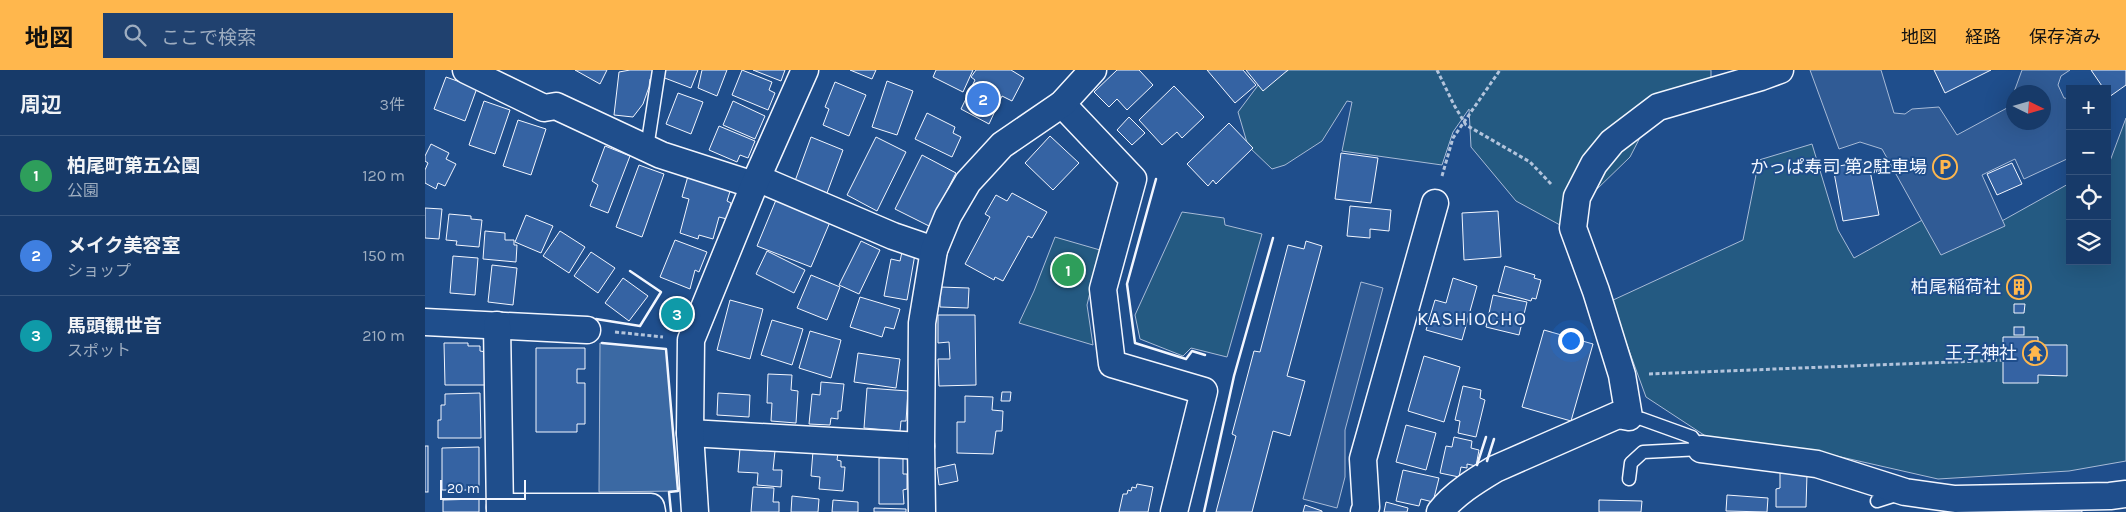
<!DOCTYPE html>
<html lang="ja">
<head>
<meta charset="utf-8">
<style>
  body { margin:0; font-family:Karla,"Noto Sans JP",sans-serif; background:#20416f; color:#f1f3f6 }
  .controls { position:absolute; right:15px; top:15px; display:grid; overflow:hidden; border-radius:0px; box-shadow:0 5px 20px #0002 }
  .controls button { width:45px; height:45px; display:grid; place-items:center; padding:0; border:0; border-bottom:1px solid #36547d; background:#173a69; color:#f1f3f6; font:25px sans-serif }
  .compass { position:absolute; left:1581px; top:15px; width:45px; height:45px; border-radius:50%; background:#173a69; box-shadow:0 5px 20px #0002; rotate:95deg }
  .scale { position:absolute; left:15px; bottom:12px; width:86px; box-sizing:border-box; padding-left:5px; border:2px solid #f2f6ff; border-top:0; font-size:14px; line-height:18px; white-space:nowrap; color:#f2f6ff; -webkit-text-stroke:4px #1f4e8c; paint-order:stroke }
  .you { position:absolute; left:1145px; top:270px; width:18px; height:18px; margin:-12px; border:4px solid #fff; border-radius:50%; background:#1a73e8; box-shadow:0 0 0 8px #1a73e833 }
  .badge { display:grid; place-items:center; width:32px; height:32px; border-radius:50%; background:#ffb74d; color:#fff; font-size:16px; font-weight:700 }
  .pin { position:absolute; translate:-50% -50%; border:2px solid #fff; box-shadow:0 1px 5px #0006 }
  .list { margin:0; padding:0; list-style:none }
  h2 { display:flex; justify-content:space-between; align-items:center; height:65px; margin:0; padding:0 20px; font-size:21px }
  h2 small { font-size:16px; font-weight:400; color:#9eadc0 }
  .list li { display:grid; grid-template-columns:32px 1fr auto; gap:15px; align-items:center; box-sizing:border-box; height:80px; padding:0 20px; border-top:1px solid #36547d }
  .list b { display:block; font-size:19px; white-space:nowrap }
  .list p { margin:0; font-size:16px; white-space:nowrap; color:#9eadc0 }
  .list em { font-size:16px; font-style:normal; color:#9eadc0 }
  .icon { flex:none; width:28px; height:28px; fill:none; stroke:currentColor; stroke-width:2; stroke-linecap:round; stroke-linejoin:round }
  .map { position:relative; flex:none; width:1701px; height:442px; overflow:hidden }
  header { display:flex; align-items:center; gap:30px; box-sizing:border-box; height:70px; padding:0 25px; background:#ffb74d; color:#111 }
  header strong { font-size:24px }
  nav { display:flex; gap:28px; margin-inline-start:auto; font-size:18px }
  .search { width:350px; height:45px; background:#20416f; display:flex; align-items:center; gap:12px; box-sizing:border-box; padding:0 18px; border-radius:0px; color:#9eadc0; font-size:19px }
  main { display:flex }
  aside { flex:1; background:#173a69 }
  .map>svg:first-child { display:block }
  .green { fill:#245a82; stroke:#a8bbd7 }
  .parking { fill:#305b95; stroke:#a8bbd7 }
  .water { fill:#3b69a3; stroke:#a8bbd7 }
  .building { fill:#3563a3; stroke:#f2f6ff }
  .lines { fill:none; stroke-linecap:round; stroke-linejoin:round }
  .lane-casing { stroke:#f2f6ff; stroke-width:15 }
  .street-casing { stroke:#f2f6ff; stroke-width:29 }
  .path { stroke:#b3c4dc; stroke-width:3; stroke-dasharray:4 2.5; stroke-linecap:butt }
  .lane { stroke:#1f4e8c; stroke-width:12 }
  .street { stroke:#1f4e8c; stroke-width:26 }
  .wall { stroke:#f2f6ff; stroke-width:2.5 }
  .labels { text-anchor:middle; stroke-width:4; stroke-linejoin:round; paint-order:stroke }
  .poi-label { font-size:18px; fill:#f2f6ff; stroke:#1f4e8c; text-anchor:end }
  .neighbourhood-label { font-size:19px; letter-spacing:1px; fill:#f2f6ff; stroke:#1f4e8c }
</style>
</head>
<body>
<header>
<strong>地図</strong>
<div class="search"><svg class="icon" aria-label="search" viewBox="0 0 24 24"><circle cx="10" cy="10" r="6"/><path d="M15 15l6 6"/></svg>ここで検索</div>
<nav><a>地図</a><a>経路</a><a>保存済み</a></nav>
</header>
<main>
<aside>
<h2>周辺<small>3件</small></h2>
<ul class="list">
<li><span class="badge" style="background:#2e9e5b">1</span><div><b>柏尾町第五公園</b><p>公園</p></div><em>120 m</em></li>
<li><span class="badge" style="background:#3f7fe0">2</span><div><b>メイク美容室</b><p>ショップ</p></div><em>150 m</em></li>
<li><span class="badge" style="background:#0f9aa8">3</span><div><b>馬頭観世音</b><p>スポット</p></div><em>210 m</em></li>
</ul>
</aside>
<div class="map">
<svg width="1701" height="442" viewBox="0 0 1701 442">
  <rect width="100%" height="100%" fill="#1f4e8c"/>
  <!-- green -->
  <g class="green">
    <path d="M864,0H1286V9L1224,50L1205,87L1135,155L1091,131L1046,77L1044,39L1028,62L1017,95L917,81L927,32L922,31L897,71L860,95L847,99L823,76L813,42L834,14Z"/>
    <path d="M1701,48V391L1644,401L1513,409L1394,382L1282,367L1221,327L1186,231L1318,170L1334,90L1387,74L1413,160L1429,188L1519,138L1575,152L1645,113V191H1682V92L1685,91Z"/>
    <path d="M757,142L799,148L800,155L837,164L802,287L766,278L758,286L715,269L710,245Z"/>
    <path d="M630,167L675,180L662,235L668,275L594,253L609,221Z"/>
  </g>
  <!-- parking -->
  <g class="parking">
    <path d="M1385,0H1456L1469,43L1480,44L1487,39L1514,37L1532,65L1582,38L1588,23V52H1618V22H1589L1597,0H1645L1636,6L1633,15L1639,28L1645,29V83L1642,89L1599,109L1590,89L1557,105L1580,156L1516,185L1457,79L1435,72L1414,79Z"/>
    <path d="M936,212L958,218L920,360V407L912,438L878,429Z"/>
  </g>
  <!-- water -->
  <path class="water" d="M175,273L241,279L253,421L174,422Z"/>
  <!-- building -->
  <g class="building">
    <path d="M150,0H182L175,14Z"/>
    <path d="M205,0H229L230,7L225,9L224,17L218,34L208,47L189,45L194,2Z"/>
    <path d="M240,0H273L266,18L237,7Z"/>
    <path d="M277,0H302L292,26L273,18Z"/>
    <path d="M317,0L347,12L344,20L350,23L343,40L307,25Z"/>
    <path d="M328,0H360L356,11Z"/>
    <path d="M425,0H451L447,9Z"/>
    <path d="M511,0H548L538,22L508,7Z"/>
    <path d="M551,0H586L599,8L587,31L577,26L564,54L536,39L550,10L546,7Z"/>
    <path d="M692,0H714L728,15L702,40L692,29L684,37L669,22Z"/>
    <path d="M782,0H818L831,15L810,33Z"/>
    <path d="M821,0H863L838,21Z"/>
    <path d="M1509,0H1566L1520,23Z"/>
    <path d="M1666,0H1701V15L1684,27L1682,19H1679Z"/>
    <path d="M21,7L52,18L40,51L9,39Z"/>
    <path d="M462,11L488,21L472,65L447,57Z"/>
    <path d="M410,12L441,25L424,66L398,55L404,39L400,37Z"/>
    <path d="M749,16L779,47L757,68L752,62L737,75L714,50Z"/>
    <path d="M253,23L278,32L266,64L241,54Z"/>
    <path d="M59,31L85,40L70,84L44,75Z"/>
    <path d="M308,31L340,46L330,69L298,55Z"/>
    <path d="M502,43L530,57L528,63L536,67L527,87L490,69Z"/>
    <path d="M704,47L720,63L707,75L692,60Z"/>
    <path d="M93,50L121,59L106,105L78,96Z"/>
    <path d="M804,53L828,78L791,114L788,110L783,116L762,94Z"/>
    <path d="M294,56L330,71L323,88L315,85L312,92L284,80Z"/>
    <path d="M625,66L654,93L628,120L600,93Z"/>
    <path d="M386,67L418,80L402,123L370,111Z"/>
    <path d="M451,67L481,82L452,141L422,125Z"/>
    <path d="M6,74L24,83L21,89L31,94L20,116L13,113L11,119L0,113V100L3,93L0,91V86Z"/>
    <path d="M180,76L205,86L183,143L165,136L173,115L167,111Z"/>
    <path d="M916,83L953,88L946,133L910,129Z"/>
    <path d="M497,85L531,103L504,156L470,139Z"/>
    <path d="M1443,91L1454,145L1418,151L1408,97Z"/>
    <path d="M1587,93L1597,114L1572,125L1562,104Z"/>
    <path d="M214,95L239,104L217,167L191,157Z"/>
    <path d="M263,106L307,115L302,131L306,133L302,149L294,147L288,169L274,165L273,169L255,163L264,129L257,127Z"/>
    <path d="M587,123L622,142L607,168L603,166L578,211L570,207L569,210L540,194L565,147L560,144L571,125L582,131Z"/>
    <path d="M351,130L405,152L386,197L332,176Z"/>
    <path d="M925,136L966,140L964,161L945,159V168L922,166Z"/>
    <path d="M0,138L17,139L14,169L0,168Z"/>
    <path d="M1073,141L1076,187L1039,190L1037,143Z"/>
    <path d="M24,144L46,146V149L57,150L54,177L31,175L32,171L21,170Z"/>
    <path d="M101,145L128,156L116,183L90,172Z"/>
    <path d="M60,161L80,163V170H89V175H92L91,192L58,189Z"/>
    <path d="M135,161L160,177L144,203L118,186Z"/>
    <path d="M250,170L282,182L274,202L270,200L265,219L235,207Z"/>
    <path d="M436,171L455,180L434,224L414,215Z"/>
    <path d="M881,171L897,176L862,306L880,311L865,366L848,361L827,442H791L811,366L807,364L829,281L835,282L863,175L879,179Z"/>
    <path d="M342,181L380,200L369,223L331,204Z"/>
    <path d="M166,182L190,198L173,223L149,206Z"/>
    <path d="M477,182L490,184L482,230L459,226L466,189L475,191Z"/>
    <path d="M28,186L53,188L50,225L25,223Z"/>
    <path d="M67,195L92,198L88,235L63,232Z"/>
    <path d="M1080,196L1110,205L1109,208L1116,210L1111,229L1107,228L1106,231L1073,222Z"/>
    <path d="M386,205L415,217L402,250L372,238Z"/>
    <path d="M198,208L223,226L204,251L180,233Z"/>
    <path d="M1028,208L1052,216L1037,270L1001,260L1010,230L1021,233Z"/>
    <rect x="1589" y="213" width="10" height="9"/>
    <path d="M515,217L544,218L543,238L515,237Z"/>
    <path d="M1068,225L1102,232L1094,265L1061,257Z"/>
    <path d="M435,227L475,239L469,259L460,257L457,267L425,257Z"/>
    <path d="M305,230L338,239L325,289L292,280Z"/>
    <path d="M1589,234H1600L1599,243H1589Z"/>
    <path d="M513,245H550L551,315L514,316L513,289H525L524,272L513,273Z"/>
    <path d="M347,250L378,259L367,295L336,285Z"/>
    <rect x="1589" y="257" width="10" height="8"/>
    <path d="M1119,260L1168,274L1146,351L1097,337Z"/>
    <path d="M385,261L416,270L406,308L374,298Z"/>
    <path d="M1578,267H1613V275H1642V306L1613,305V313H1578Z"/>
    <path d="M19,273H43V276H55V281L61,282V315H20Z"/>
    <path d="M111,278H160V299H152V313H160V354H152V362H111Z"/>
    <path d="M433,283L475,289L471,318L429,312Z"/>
    <path d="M999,286L1035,297L1019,352L983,341Z"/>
    <path d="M343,304L367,305L366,320L373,321L371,353L346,351L347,333H342Z"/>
    <path d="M396,312L419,314L416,341H413V349L406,348L405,355L384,354L387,324L395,325Z"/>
    <path d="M1038,316L1056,320L1055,328L1060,330L1051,367L1033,363L1035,351L1030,350Z"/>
    <path d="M442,318L483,321L481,351H476L475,361L439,358Z"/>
    <path d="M577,322H586L585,331H576Z"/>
    <path d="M55,323L56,368H13V350H16V335H20V324Z"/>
    <path d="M293,323L325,325L324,347L292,345Z"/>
    <path d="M540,326L568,327L567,340L578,341L577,361H571L568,384L532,383V352H540Z"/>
    <path d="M981,355L1011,363L1001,400L971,392Z"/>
    <path d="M1029,367L1047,371L1046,378L1054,380L1051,396L1042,394V398L1036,397L1034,407L1015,403L1021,376L1027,377Z"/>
    <rect x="0" y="376" width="3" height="46"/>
    <path d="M54,377V420H17V378Z"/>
    <path d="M315,378L350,381L348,400H357L356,417L332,415L333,403L313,402Z"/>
    <path d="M388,381L413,383L412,390L416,391V397H420L418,421L394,419L395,407L386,406Z"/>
    <path d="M454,388H478V404H482V419L478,420L479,434H454Z"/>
    <path d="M530,394L533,411L514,415L512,398Z"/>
    <path d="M978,400L1014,408L1008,432L996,429L994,436L971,431Z"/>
    <path d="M1355,403L1382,404L1381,437H1351V419L1355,418Z"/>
    <path d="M712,414L728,417L723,442H694L698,424H702L703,420L706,421L707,417L711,418Z"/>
    <path d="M328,417L349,418L348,432H354V442H326Z"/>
    <path d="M1302,425L1343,428L1342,442L1301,441Z"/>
    <path d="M367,426L394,429L393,442H366Z"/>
    <path d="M54,429V442H18V430Z"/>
    <path d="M408,430L433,432V442H407Z"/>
    <path d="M1174,430L1217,431L1216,442H1174Z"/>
    <path d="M961,432L983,438L982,442H959Z"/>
    <path d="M1656,434L1657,442H1593V439L1613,436L1614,441Z"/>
    <path d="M880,435L897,441V442H878Z"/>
    <path d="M449,438L481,439V442H449Z"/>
  </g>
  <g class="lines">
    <defs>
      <g id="lane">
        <path d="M222,78L234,0"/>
        <path d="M1204,347L1217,349L1267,367L1276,379"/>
        <path d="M1204,409L1206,393L1218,382L1276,379"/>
        <path d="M1452,431L1474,424"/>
      </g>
      <g id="street">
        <path d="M41,0L119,38L131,36L236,85L329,115"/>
        <path d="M637,34L708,109L678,219L687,294L779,321L749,442"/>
        <path d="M332,108L468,166L509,180"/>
        <path d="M0,252L162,260"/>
        <path d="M72,255L75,442"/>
        <path d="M265,363L496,376"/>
        <path d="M1276,379L1392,394L1480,422L1530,429L1685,426L1701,424"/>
        <path d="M75,437H226L227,442"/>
        <path d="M270,442L265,363L266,270L332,108L380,0"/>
        <path d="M497,442L496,376L497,253L509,180L523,146L543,112L577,75L637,34L668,0"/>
        <path d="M939,442L941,437L938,389L1010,133"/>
        <path d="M1015,442C1029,424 1050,411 1070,399L1193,345L1204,347L1197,305L1171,221L1148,158L1152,127L1169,94L1187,72L1233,37L1336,7L1355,0"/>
      </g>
    </defs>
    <!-- lane casing -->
    <use href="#lane" class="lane-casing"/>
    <!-- street casing -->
    <use href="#street" class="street-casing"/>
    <!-- path -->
    <g class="path">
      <path d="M1012,0L1029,35L1041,55L1105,92L1127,115"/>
      <path d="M1017,106L1028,68L1075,0"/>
      <path d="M190,262L238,267"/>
      <path d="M1224,304L1578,290"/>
    </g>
    <!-- lane -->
    <use href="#lane" class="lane"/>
    <!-- street -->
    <use href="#street" class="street"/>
    <!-- wall -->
    <g class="wall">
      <path d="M731,109L702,214L710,273L761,289L767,281L780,285"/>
      <path d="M171,249L215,256L236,222L205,201"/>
      <path d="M177,273L241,279L253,421L244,422L246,442"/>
      <path d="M1062,391L1069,369"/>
      <path d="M1052,395L1061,367"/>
      <path d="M779,442L809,306L848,168"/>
    </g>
  </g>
  <!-- icons -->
  <defs>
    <symbol id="parking-ring" viewBox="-11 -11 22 22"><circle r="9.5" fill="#1f4e8c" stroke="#ffb74d" stroke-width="1.5"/><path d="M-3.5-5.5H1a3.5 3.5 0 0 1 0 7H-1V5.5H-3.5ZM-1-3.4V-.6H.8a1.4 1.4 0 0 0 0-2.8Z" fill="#ffb74d"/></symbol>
    <symbol id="building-ring" viewBox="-11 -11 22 22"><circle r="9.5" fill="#1f4e8c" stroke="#ffb74d" stroke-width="1.5"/><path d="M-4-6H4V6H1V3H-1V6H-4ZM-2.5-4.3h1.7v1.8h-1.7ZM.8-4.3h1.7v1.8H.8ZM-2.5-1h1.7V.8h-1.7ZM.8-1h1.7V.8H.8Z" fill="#ffb74d"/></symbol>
    <symbol id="temple-ring" viewBox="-11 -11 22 22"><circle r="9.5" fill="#1f4e8c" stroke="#ffb74d" stroke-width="1.5"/><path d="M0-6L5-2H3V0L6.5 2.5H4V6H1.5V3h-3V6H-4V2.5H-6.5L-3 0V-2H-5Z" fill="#ffb74d"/></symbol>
  </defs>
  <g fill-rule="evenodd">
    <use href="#parking-ring" x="1506" y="83" width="28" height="28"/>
    <use href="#building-ring" x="1580" y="203" width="28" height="28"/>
    <use href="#temple-ring" x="1596" y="269" width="28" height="28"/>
  </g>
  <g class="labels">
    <!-- poi labels -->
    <g class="poi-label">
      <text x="1502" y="103">かっぱ寿司 第2駐車場</text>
      <text x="1576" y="223">柏尾稲荷社</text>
      <text x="1592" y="289">王子神社</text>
    </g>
    <!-- neighbourhood labels -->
    <g class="neighbourhood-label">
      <text x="1047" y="255">KASHIOCHO</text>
    </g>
  </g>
</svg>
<div class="controls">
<button>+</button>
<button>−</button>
<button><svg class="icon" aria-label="locate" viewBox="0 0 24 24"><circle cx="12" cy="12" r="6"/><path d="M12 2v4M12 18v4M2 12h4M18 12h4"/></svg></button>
<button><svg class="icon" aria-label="layers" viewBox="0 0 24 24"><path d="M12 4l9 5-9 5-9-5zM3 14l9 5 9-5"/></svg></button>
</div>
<svg class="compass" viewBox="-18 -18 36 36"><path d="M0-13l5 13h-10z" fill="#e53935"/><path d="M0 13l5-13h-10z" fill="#9eadc0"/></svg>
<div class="scale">20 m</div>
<div class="you"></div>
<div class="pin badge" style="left:643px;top:200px;background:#2e9e5b">1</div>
<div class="pin badge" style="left:558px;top:29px;background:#3f7fe0">2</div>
<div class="pin badge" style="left:252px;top:244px;background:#0f9aa8">3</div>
</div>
</main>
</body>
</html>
